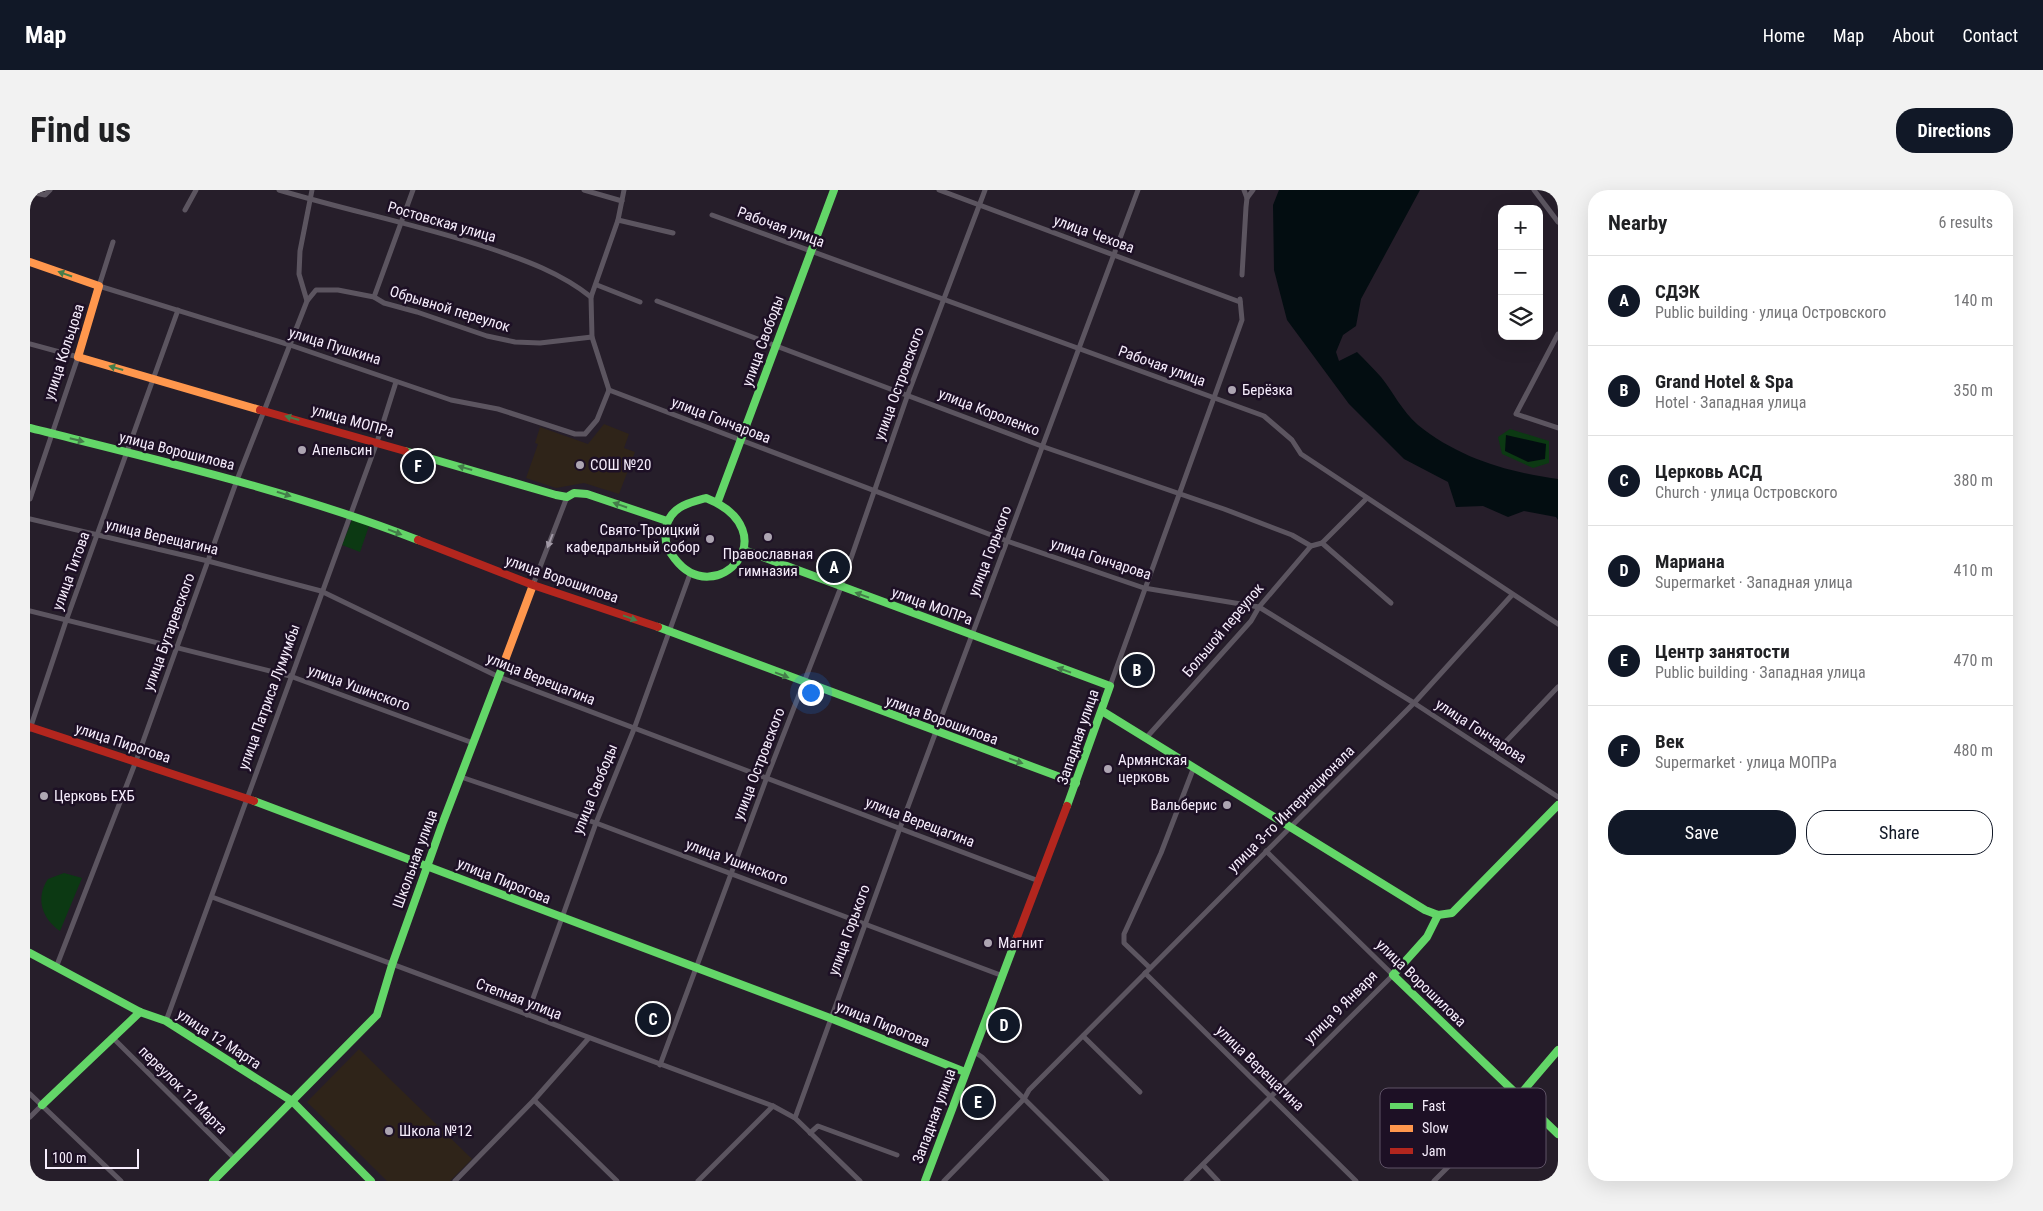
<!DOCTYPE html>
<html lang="en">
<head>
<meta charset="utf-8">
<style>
  body { margin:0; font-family:"Roboto Condensed",sans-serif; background:#f2f2f2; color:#202124 }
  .controls { position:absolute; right:15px; top:15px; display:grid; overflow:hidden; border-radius:10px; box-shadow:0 5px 20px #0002 }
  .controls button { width:45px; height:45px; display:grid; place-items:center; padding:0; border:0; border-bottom:1px solid #e0e0e0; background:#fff; color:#202124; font:25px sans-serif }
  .scale { position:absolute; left:15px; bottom:12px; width:94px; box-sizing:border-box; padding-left:5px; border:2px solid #f6edfc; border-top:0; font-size:14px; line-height:18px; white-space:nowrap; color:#f6edfc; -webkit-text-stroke:4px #1d1025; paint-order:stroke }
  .you { position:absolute; left:780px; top:502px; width:18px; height:18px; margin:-12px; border:4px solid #fff; border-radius:50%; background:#1a73e8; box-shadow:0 0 0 8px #1a73e833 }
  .badge { display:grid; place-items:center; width:32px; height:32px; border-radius:50%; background:#111827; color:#fff; font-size:16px; font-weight:700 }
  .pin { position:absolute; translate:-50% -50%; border:2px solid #fff; box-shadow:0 1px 5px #0006 }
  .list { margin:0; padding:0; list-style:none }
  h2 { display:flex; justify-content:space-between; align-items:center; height:65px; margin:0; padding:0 20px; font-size:21px }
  h2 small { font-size:16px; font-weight:400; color:#757577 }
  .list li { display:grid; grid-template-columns:32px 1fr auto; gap:15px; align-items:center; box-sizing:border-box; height:90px; padding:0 20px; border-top:1px solid #e0e0e0 }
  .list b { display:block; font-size:19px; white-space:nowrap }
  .list p { margin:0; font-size:16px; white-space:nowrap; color:#757577 }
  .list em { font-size:16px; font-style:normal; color:#757577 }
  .actions { display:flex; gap:10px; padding:15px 20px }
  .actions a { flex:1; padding:11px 0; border:1px solid #111827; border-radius:20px; text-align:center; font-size:18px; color:#111827 }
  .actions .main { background:#111827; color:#fff }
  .icon { flex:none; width:28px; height:28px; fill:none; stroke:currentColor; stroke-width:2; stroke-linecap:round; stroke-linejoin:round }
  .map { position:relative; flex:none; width:1528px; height:991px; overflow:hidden; border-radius:20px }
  header { display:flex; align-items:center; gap:30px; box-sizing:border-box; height:70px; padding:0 25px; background:#111827; color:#fff }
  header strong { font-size:24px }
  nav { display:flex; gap:28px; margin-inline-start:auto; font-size:18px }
  .intro { display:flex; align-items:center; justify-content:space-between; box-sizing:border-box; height:120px; padding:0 30px }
  h1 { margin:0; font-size:35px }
  .button { padding:12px 22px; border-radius:20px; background:#111827; color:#fff; font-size:18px; font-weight:700 }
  main { display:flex; gap:30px; padding:0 30px }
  aside { flex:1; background:#fff; border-radius:20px; box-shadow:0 5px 20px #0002 }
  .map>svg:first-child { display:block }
  .education { fill:#2f2419 }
  .green { fill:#0c3913 }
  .water { fill:#030d11 }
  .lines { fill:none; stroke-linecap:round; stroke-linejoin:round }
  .street { stroke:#5c5560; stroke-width:5 }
  .fast { stroke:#63d668; stroke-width:8 }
  .slow { stroke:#ff974d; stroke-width:8 }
  .jam { stroke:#b3261e; stroke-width:8 }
  .oneway { fill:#447d4a }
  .oneway2 { fill:#a199a6 }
  .poi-dot { fill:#ada5b2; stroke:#1d1025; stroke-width:2 }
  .labels { text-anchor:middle; stroke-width:5; stroke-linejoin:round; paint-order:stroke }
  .street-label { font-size:15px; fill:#f6edfc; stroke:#1d1025 }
  .poi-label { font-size:15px; fill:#f6edfc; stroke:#1d1025; text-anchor:start }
  .key { fill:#1d1025; stroke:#5e5266; stroke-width:1 }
  .key-label { font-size:14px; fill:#f6edfc }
</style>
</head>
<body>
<header>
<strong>Map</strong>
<nav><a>Home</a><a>Map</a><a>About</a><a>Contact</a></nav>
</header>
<div class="intro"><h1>Find us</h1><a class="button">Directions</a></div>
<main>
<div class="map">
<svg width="1528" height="991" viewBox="0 0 1528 991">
  <rect width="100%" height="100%" fill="#261e2a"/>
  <!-- education -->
  <g class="education">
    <path d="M574,234L599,244L594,258L605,262L589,304L554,293L526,298L496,288L508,254L505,253L510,237L558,254Z"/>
    <path d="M329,859L442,969L420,991H357L277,912Z"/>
  </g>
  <!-- green -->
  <g class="green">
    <path d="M1480,239L1519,251V273L1503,278L1472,264L1468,247Z"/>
    <path d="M322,330L339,336L330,362L312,355Z"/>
    <path d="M34,683L52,688L30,741C12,729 5,708 18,689Z"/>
  </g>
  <!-- water -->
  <g class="water">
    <path d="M1249,0H1390L1331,109L1326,136L1313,145L1306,162L1309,171L1327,162C1335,170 1343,178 1351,187C1363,202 1372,221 1388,235C1429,268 1477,282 1528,289V330L1526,327L1494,321L1478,327L1453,316L1426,317L1418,292L1374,269L1319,214L1257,130L1244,80L1243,15Z"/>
    <path d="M1476,245L1516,254L1515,269L1498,272L1475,261Z"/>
  </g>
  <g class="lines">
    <!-- street -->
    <g class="street">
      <path d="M249,0C319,21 390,35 459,58C495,70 531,83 561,107"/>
      <path d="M554,0L592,11"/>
      <path d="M909,0L1210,112"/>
      <path d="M1214,0L1217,8"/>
      <path d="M1504,0L1528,32"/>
      <path d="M0,2L15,5L20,0"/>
      <path d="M155,20L166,0"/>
      <path d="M682,25L1234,226L1262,250L1271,264L1528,434"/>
      <path d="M588,30L643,43"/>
      <path d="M83,52L69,96L260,155L421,210L468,219L545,244H555L567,230L579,200"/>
      <path d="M1212,85L1216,17L1217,8L1223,0"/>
      <path d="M567,95L610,112"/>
      <path d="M344,107L383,0"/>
      <path d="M277,111L286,100H308L344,107L354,113L387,122L457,146L485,152L510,153L562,147"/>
      <path d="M627,111L1014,257L1194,319L1262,345L1281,356"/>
      <path d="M1528,144L1486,224L1528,238"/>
      <path d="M0,154L48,167L0,309"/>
      <path d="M579,200L977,351L1114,398L1229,417L1384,513L1528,607"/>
      <path d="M579,200L562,147L561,107L588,30L594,0"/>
      <path d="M0,329L178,371L291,401L469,487L1009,691"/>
      <path d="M1292,353L1361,413"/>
      <path d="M503,395L537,307"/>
      <path d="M0,421L260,486L443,553"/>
      <path d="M1080,496L1212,130L1210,109"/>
      <path d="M0,539L36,431L148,120"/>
      <path d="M1116,548L1221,431L1229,417L1281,356L1292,353L1336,309"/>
      <path d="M1464,564L1528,497"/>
      <path d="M431,587L566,633L973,786"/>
      <path d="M182,707L743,916L765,928L830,991"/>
      <path d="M27,775L106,571L207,290L277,111L269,84L270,61L282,0"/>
      <path d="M1120,778L1094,753V744L1131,663L1164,577"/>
      <path d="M1115,783L1326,991"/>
      <path d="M497,825L566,633L604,539L660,384"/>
      <path d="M136,831L347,252L366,192"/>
      <path d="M1053,846L1110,902"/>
      <path d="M83,848L205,969"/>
      <path d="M943,861L952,867L1077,991"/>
      <path d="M630,875L737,587L811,397L878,204L955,0"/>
      <path d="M0,904L91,991"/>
      <path d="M504,910L587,991"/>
      <path d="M0,927L12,915"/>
      <path d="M765,928L870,638L1108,0"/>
      <path d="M780,943L788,936L867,965"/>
      <path d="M1173,975L1188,991"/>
      <path d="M425,991L504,910L558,849"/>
      <path d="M668,991L743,916"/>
      <path d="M914,991L994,909L999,900L1384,513L1482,405"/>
      <path d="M1156,991L1363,785L1236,661"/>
      <path d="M1404,991L1488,907"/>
    </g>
    <!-- fast -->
    <g class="fast">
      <path d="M0,238C131,271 262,301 388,350"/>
      <path d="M375,261L526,305L537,307L544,303L557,304L637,331"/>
      <path d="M676,308C760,342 686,422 645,369C637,360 634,349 636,338C640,317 658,313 676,308Z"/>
      <path d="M688,311L804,0"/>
      <path d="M714,360L1080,496L1037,616"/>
      <path d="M628,437L1046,593"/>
      <path d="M1072,521L1395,720L1408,725"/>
      <path d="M224,611L800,828L935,882"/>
      <path d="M1408,725L1397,747L1363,785L1528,944"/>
      <path d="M1408,725L1422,723L1528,615"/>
      <path d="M0,763L110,822L136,831L262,911L341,991"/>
      <path d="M1488,907L1528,860"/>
      <path d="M12,915L110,822"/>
      <path d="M183,991L347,825L362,775L413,632L475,470"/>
      <path d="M895,991L987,747"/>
    </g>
    <!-- slow -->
    <g class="slow">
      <path d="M0,72L69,96L48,167L230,220"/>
      <path d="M475,470L503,395"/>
    </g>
    <!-- jam -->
    <g class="jam">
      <path d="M230,220L375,261"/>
      <path d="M388,350L503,395L628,437"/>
      <path d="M0,537L224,611"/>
      <path d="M987,747L1037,616"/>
    </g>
  </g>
  <!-- one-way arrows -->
  <defs><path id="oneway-solid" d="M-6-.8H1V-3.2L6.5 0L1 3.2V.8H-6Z" transform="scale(1.25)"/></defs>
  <g class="oneway">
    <use href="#oneway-solid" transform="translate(35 84) rotate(-161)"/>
    <use href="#oneway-solid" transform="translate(86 178) rotate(-164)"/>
    <use href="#oneway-solid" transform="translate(262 228) rotate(-164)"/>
    <use href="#oneway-solid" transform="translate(47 250) rotate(14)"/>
    <use href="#oneway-solid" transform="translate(435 278) rotate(-164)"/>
    <use href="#oneway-solid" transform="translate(254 304) rotate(17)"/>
    <use href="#oneway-solid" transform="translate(590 315) rotate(-161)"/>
    <use href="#oneway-solid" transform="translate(365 342) rotate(21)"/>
    <use href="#oneway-solid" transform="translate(832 405) rotate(-160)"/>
    <use href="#oneway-solid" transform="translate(600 428) rotate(20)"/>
    <use href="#oneway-solid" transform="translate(1034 480) rotate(-160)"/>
    <use href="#oneway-solid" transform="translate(752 485) rotate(21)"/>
    <use href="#oneway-solid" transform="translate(986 571) rotate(20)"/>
  </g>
  <use class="oneway2" href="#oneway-solid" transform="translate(520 351) rotate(111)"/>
  <!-- markers -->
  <g class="poi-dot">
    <circle cx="1202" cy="200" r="5"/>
    <circle cx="272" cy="260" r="5"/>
    <circle cx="550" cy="275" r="5"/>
    <circle cx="738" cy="347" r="5"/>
    <circle cx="680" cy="349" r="5"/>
    <circle cx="1078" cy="579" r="5"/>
    <circle cx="14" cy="606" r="5"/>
    <circle cx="1197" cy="615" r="5"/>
    <circle cx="958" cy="753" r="5"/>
    <circle cx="359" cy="941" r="5"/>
  </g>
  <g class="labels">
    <!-- street labels -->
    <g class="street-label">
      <text transform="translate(412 32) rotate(16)" y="5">Ростовская улица</text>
      <text transform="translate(751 37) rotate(20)" y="5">Рабочая улица</text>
      <text transform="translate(1064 44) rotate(20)" y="5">улица Чехова</text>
      <text transform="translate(420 119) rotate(17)" y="5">Обрывной переулок</text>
      <text transform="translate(733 151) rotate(-70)" y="5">улица Свободы</text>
      <text transform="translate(305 156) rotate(17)" y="5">улица Пушкина</text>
      <text transform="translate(34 162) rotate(-72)" y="5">улица Кольцова</text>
      <text transform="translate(1132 176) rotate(20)" y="5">Рабочая улица</text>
      <text transform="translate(869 194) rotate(-70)" y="5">улица Островского</text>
      <text transform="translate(959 222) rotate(21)" y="5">улица Короленко</text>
      <text transform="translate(691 230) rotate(21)" y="5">улица Гончарова</text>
      <text transform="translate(323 231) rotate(16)" y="5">улица МОПРа</text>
      <text transform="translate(147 261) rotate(14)" y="5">улица Ворошилова</text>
      <text transform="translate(132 347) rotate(13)" y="5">улица Верещагина</text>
      <text transform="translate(960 361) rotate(-69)" y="5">улица Горького</text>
      <text transform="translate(1071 369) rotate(18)" y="5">улица Гончарова</text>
      <text transform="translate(41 381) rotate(-70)" y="5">улица Титова</text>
      <text transform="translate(532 389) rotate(19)" y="5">улица Ворошилова</text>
      <text transform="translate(902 416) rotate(20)" y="5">улица МОПРа</text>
      <text transform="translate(1193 440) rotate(-50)" y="5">Большой переулок</text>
      <text transform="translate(139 442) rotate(-70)" y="5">улица Бутаревского</text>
      <text transform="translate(511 489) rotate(22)" y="5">улица Верещагина</text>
      <text transform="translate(329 498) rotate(20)" y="5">улица Ушинского</text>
      <text transform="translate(239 507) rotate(-70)" y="5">улица Патриса Лумумбы</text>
      <text transform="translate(912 530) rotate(20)" y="5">улица Ворошилова</text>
      <text transform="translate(1451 541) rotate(33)" y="5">улица Гончарова</text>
      <text transform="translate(1048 547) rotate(-71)" y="5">Западная улица</text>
      <text transform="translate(93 553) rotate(18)" y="5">улица Пирогова</text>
      <text transform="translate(729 574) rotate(-69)" y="5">улица Островского</text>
      <text transform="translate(565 599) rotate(-68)" y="5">улица Свободы</text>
      <text transform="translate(1261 619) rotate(-45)" y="5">улица 3-го Интернационала</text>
      <text transform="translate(890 632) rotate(21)" y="5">улица Верещагина</text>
      <text transform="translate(385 669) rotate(-70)" y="5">Школьная улица</text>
      <text transform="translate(707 672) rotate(20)" y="5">улица Ушинского</text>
      <text transform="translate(474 691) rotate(22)" y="5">улица Пирогова</text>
      <text transform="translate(819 740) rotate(-70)" y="5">улица Горького</text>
      <text transform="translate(1391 793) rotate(44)" y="5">улица Ворошилова</text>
      <text transform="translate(489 809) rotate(21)" y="5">Степная улица</text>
      <text transform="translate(1311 817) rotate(-45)" y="5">улица 9 Января</text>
      <text transform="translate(853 834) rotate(22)" y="5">улица Пирогова</text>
      <text transform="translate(189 849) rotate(33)" y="5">улица 12 Марта</text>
      <text transform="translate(1230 878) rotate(44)" y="5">улица Верещагина</text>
      <text transform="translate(153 900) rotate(45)" y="5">переулок 12 Марта</text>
      <text transform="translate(904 926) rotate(-70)" y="5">Западная улица</text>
    </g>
    <!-- poi labels -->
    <g class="poi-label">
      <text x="1212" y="205">Берёзка</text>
      <text x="282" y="265">Апельсин</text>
      <text x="560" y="280">СОШ №20</text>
      <text x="670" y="345" text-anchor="end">Свято-Троицкий<tspan x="670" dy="17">кафедральный собор</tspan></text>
      <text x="738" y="369" text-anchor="middle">Православная<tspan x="738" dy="17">гимназия</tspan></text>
      <text x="1088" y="575">Армянская<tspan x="1088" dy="17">церковь</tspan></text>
      <text x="24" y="611">Церковь ЕХБ</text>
      <text x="1187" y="620" text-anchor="end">Вальберис</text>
      <text x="968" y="758">Магнит</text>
      <text x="369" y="946">Школа №12</text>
    </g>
  </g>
  <!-- legend -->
  <rect x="1350" y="898" width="166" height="80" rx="8" class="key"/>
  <rect x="1360" y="913" width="23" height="6" fill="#63d668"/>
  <rect x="1360" y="935" width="23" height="7" fill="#ff974d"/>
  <rect x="1360" y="958" width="23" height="6" fill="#b3261e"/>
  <g class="key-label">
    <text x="1392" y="921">Fast</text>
    <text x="1392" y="943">Slow</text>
    <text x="1392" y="966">Jam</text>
  </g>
</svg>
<div class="controls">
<button>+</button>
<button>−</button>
<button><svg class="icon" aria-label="layers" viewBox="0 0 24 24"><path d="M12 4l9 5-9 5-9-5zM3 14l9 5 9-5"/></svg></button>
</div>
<div class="scale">100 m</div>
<div class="you"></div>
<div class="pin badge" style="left:804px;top:377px">A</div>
<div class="pin badge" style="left:1107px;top:480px">B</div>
<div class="pin badge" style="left:623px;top:829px">C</div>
<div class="pin badge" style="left:974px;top:835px">D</div>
<div class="pin badge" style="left:948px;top:912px">E</div>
<div class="pin badge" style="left:388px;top:276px">F</div>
</div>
<aside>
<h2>Nearby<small>6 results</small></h2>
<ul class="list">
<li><span class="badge">A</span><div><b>СДЭК</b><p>Public building · улица Островского</p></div><em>140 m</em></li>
<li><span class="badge">B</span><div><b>Grand Hotel &amp; Spa</b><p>Hotel · Западная улица</p></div><em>350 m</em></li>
<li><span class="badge">C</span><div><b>Церковь АСД</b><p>Church · улица Островского</p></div><em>380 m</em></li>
<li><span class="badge">D</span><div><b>Мариана</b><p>Supermarket · Западная улица</p></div><em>410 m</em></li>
<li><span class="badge">E</span><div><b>Центр занятости</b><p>Public building · Западная улица</p></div><em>470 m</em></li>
<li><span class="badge">F</span><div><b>Век</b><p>Supermarket · улица МОПРа</p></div><em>480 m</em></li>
</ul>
<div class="actions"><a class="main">Save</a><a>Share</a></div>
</aside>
</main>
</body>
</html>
